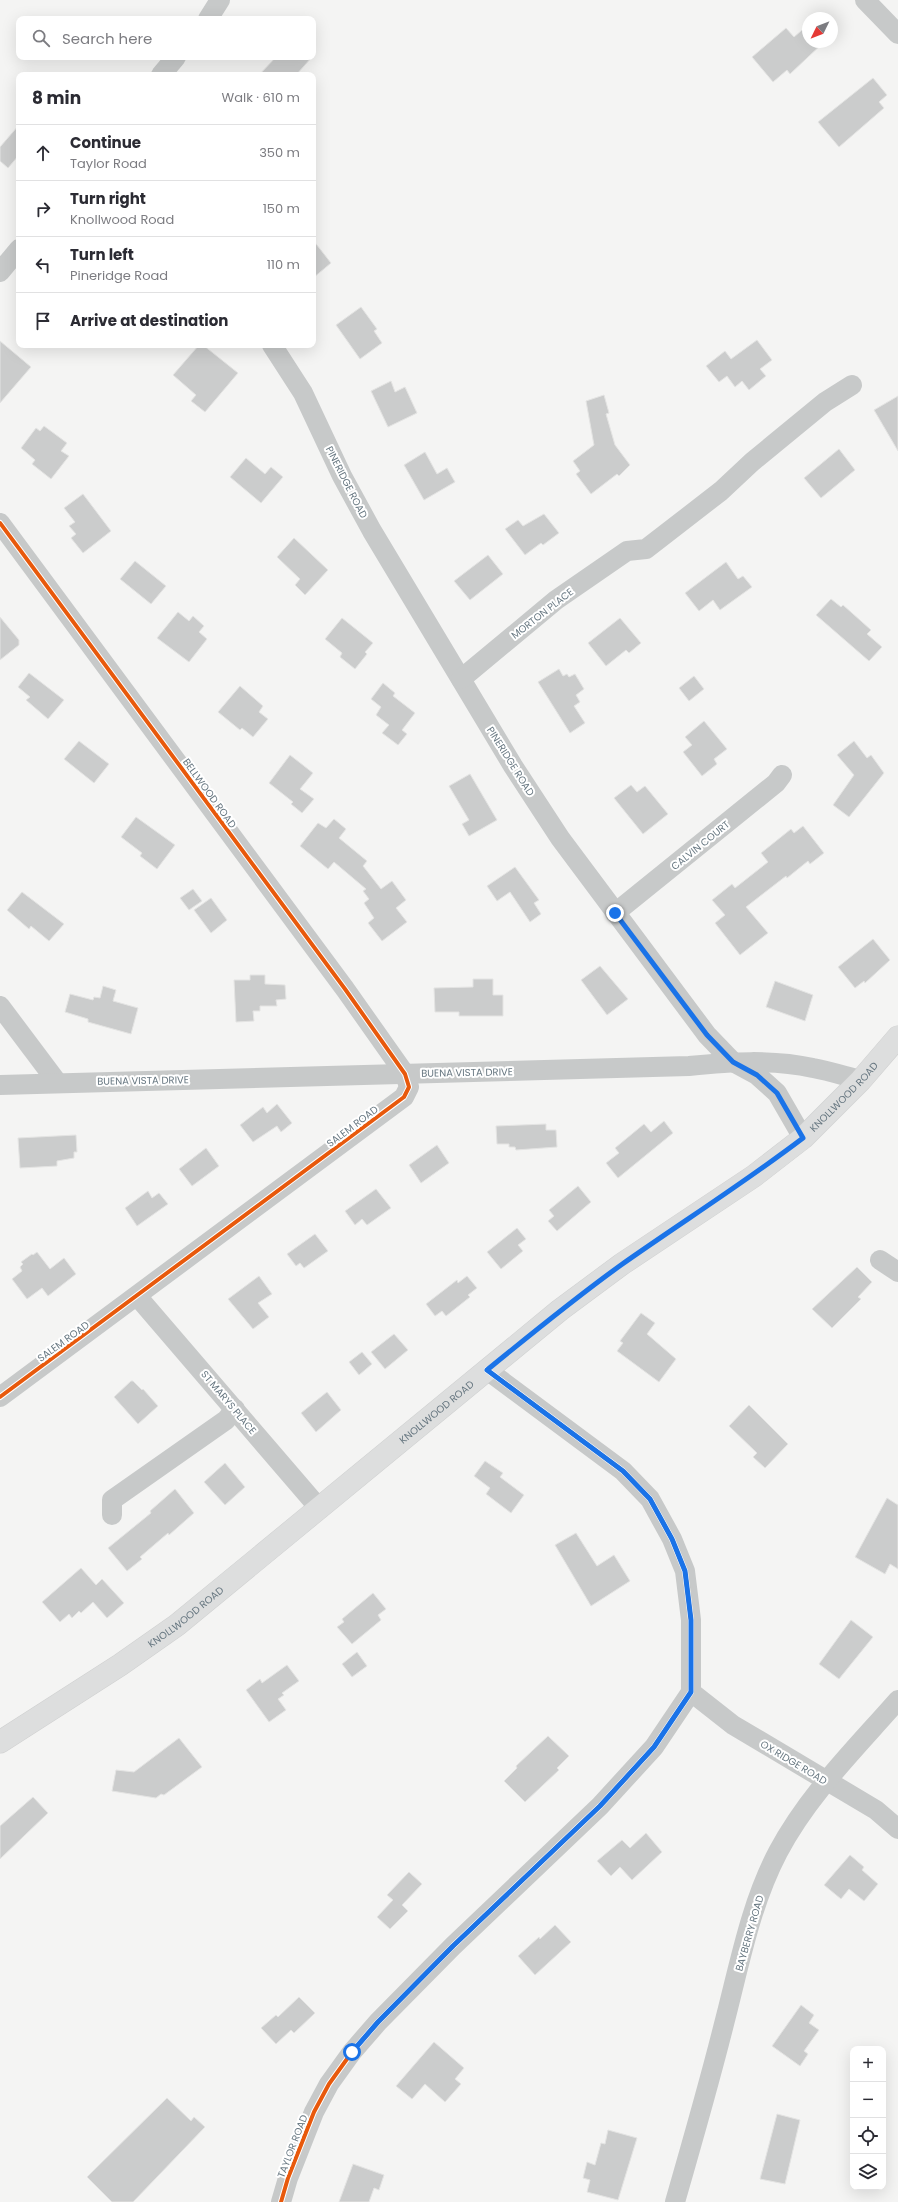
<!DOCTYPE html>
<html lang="en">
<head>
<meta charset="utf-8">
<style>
  body { margin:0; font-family:Poppins,sans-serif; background:#f7f7f7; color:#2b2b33 }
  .controls { position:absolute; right:12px; bottom:12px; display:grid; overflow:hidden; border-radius:8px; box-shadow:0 4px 16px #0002 }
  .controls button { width:36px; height:36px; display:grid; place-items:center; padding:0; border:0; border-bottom:1px solid #e1e1e2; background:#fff; color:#2b2b33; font:20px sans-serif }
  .compass { position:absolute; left:802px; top:12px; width:36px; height:36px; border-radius:50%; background:#fff; box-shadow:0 4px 16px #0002; rotate:227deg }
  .stop { position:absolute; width:12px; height:12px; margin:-9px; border:3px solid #1a73e8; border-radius:50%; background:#fff }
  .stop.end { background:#1a73e8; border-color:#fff; box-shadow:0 1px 4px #0008 }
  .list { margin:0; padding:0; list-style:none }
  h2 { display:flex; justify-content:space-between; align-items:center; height:52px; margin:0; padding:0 16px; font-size:17px }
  h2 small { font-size:13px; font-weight:400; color:#7c7c81 }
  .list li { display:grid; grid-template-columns:26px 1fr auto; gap:12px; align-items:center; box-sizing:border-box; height:56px; padding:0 16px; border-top:1px solid #e1e1e2 }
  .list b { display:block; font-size:15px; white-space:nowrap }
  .list p { margin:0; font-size:13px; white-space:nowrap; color:#7c7c81 }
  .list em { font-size:13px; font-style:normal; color:#7c7c81 }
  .icon { flex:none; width:22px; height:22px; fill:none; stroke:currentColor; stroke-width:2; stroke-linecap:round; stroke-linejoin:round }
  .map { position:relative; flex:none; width:898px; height:2202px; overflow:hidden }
  .search { position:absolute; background:#fff; box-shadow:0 4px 16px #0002; left:16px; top:16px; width:300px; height:44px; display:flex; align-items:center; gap:10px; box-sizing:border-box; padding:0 14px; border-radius:8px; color:#7c7c81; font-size:15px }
  .panel { position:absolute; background:#fff; box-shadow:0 4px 16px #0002; left:16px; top:72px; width:300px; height:276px; border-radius:8px }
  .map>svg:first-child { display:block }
  .building { fill:#cbcccc; stroke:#e4e4e3 }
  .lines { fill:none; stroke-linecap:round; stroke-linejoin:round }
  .major-casing { stroke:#d0d1d1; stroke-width:23 }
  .minor { stroke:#c7c9c9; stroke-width:20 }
  .major { stroke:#dddede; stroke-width:22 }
  .cycleway-casing { stroke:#fff; stroke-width:6 }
  .cycleway { stroke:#e8590c; stroke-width:4 }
  .route { stroke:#1a73e8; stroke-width:5 }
  .labels { text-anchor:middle; stroke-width:4; stroke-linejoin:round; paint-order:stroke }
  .street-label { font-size:10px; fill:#677781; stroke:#fff }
</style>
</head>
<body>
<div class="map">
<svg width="898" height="2202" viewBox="0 0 898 2202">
  <rect width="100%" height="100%" fill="#f4f4f3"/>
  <!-- building -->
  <g class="building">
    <path d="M808,25V42H824L790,74L787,70L773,82L752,57L786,28L794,37Z"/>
    <path d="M276,57H312L296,75H259Z"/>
    <path d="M873,78L887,95L879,102L884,108L839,147L818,122Z"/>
    <path d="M19,125V155L8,168L0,161V147Z"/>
    <path d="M313,240L331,263L313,278Z"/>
    <path d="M361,307L377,329L374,331L382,343L360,359L336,325Z"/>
    <path d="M757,340L772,360L760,369L766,376L749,390L742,381L735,387L727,376L719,382L706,366L725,351L731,359Z"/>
    <path d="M0,341L31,367L0,403Z"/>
    <path d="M199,345H203L238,373L205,412L191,401L196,395L173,375Z"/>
    <path d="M391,381L395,392L405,387L417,413L388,427L371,391Z"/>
    <path d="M604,395L609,413L606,414L615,445L630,465L619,476L617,474L591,494L576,474L580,471L573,461L594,445L586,401Z"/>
    <path d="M898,396V451L874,410Z"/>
    <path d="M44,426L67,443L61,451L69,456L51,479L32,464L35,460L21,448L36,428L40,431Z"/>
    <path d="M839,449L855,470L821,498L804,478Z"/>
    <path d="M425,452L437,474L447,468L455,482L424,500L404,465Z"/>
    <path d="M246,458L265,474L271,467L283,477L261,503L230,477Z"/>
    <path d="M83,494L111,531L83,553L71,538L76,534L69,526L75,522L64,508Z"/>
    <path d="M544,514L559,533L543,545L541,543L525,555L505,529L518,520L523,526Z"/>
    <path d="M294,538L328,570L305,595L295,585L300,579L277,557Z"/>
    <path d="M488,555L503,574L470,600L454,581Z"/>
    <path d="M135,561L166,586L151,604L120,579Z"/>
    <path d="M726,562L738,579L743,576L752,587L720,610L713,600L699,611L685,593Z"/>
    <path d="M831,599L841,607L843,605L871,630L867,634L882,647L869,661L816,615Z"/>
    <path d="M178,612L189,621L193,616L204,626L199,632L207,639L189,662L157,638Z"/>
    <path d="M0,617L19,640V645L0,660Z"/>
    <path d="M342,618L373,643L365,652L367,654L355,669L340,657L342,653L325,639Z"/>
    <path d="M620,618L641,643L629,653L626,650L606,666L588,643Z"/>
    <path d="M559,669L563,676L567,674L569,677L575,674L584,689L576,695L580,702L574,706L585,723L570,733L538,682Z"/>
    <path d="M29,673L64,700L48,719L26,700L30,697L18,687Z"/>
    <path d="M694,676L704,689L689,701L679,688Z"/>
    <path d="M383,683L395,693L393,696L415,713L402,730L407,734L398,745L382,733L389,725L376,715L381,707L371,699Z"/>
    <path d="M240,686L263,706L259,712L268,719L253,737L242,728L240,730L218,712Z"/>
    <path d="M704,721L727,749L714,759L717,764L702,776L683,752L692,745L685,737Z"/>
    <path d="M79,741L109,764L94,783L64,759Z"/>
    <path d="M854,741L867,758L871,755L884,773L849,817L833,805L854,775L837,755Z"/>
    <path d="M290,755L313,773L300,789L314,799L302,813L291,804L293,802L269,783Z"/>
    <path d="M470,774L497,820L469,836L462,824L469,820L449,786Z"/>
    <path d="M631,785L637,792L645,786L668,814L643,834L614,798Z"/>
    <path d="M136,817L175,845L157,869L140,856L142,853L121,837Z"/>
    <path d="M334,819L346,829L339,838L367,861L363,866L381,889L392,881L406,900L396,908L407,922L382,941L368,923L374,918L364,903L369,899L363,891L366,889L334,862L328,869L300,846L318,823L326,828Z"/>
    <path d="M803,826L824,853L810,864L808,861L787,878L786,876L746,907L768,933L740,955L715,923L725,915L712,900L732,884L735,888L768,862L761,853L791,829L794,833Z"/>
    <path d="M515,867L539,900L534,903L541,914L530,922L510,892L497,901L487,886Z"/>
    <path d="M193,889L202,901L189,910L180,898Z"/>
    <path d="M22,892L64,924L49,941L31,926L29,929L7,910Z"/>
    <path d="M211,898L227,920L211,933L194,910Z"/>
    <path d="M873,939L890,960L865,983L864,981L855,988L838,967Z"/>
    <path d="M600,966L628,999L607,1015L581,980Z"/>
    <path d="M250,975H265V984L285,985L286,999L276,1000L277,1006H260V1011H253L254,1021L236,1022L234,980H250Z"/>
    <path d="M473,979H493V995H503V1016H459V1012H435L434,988L473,987Z"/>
    <path d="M775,981L813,995L805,1021L766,1007Z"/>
    <path d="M103,986L116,990L113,1001L138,1008L131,1034L88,1022V1019L65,1012L70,994L93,1000L94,997L100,998Z"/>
    <path d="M277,1104L292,1123L281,1132L277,1126L253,1142L240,1125L263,1107L267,1113Z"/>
    <path d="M664,1121L673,1133L618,1178L606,1163L619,1153L615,1148L644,1124L651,1132Z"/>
    <path d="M546,1124V1130H556L557,1147L516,1150L515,1147H509V1144H497L496,1126Z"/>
    <path d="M76,1135L77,1152H74V1158L57,1161V1166L20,1168L18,1138Z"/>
    <path d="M437,1145L449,1163L421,1183L409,1165Z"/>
    <path d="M206,1148L219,1166L192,1186L179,1169Z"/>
    <path d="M578,1186L591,1202L557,1231L548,1221L554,1216L549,1210Z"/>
    <path d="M376,1189L391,1208L367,1225L362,1219L355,1225L345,1211Z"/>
    <path d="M148,1191L152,1198L159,1193L168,1204L137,1226L125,1208Z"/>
    <path d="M517,1228L526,1239L518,1245L523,1251L501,1269L487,1252Z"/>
    <path d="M315,1234L328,1251L304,1268L300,1263L296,1266L287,1254Z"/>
    <path d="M37,1252L50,1269L64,1258L76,1274L48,1296L42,1288L27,1299L12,1279L22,1271L20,1267L23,1264L21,1262L32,1254L33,1255Z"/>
    <path d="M857,1267L872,1282L858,1297L861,1299L832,1328L812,1309Z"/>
    <path d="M259,1276L272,1294L258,1303L269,1317L253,1329L228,1299Z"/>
    <path d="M467,1276L477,1288L468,1295L470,1297L446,1316L442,1311L435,1316L426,1304L457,1280L458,1283Z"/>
    <path d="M641,1313L655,1323L647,1334L676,1359L659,1382L617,1351L623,1343L620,1341Z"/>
    <path d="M394,1334L408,1350L385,1369L371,1352Z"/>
    <path d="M362,1352L372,1364L359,1375L349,1362Z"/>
    <path d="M131,1381H133L142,1390L143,1389L158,1406L138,1424L114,1397Z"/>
    <path d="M327,1392L341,1410L316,1432L301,1413Z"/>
    <path d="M749,1405L788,1444L765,1468L753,1457L757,1453L729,1426Z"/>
    <path d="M485,1461L503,1473L500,1477L524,1495L511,1513L486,1494L490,1488L474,1476Z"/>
    <path d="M225,1463L245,1487L225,1505L204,1482Z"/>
    <path d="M175,1489L194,1513L169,1535L168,1533L140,1557L142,1559L127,1571L108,1548L151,1513L150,1511Z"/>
    <path d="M887,1498L898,1505V1569L890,1564L885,1574L855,1557Z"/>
    <path d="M576,1533L597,1566L614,1555L630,1581L591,1606L555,1545Z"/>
    <path d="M81,1568L96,1585L102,1579L124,1603L107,1618L93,1602L81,1613L79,1611L72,1618L69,1614L60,1622L42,1602Z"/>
    <path d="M373,1593L386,1609L378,1615L381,1620L352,1644L337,1627L344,1622L342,1619Z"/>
    <path d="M851,1620L873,1637L839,1679L819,1664Z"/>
    <path d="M357,1652L367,1666L352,1677L342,1664Z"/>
    <path d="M287,1665L299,1681L282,1693L284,1695L278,1699L286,1710L269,1722L246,1690L260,1679L262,1683Z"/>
    <path d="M548,1736L569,1756L557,1768L559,1770L525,1802L504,1781L517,1768L516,1766Z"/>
    <path d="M179,1738L202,1767L164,1795L161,1794L156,1798L112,1791L116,1770L134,1772Z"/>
    <path d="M33,1797L48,1813L0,1859V1826Z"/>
    <path d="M646,1833L662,1852L632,1880L620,1867L611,1876L597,1861L622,1840L630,1848Z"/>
    <path d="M850,1855L864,1867L862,1870L878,1884L864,1901L849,1889L841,1899L824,1885Z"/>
    <path d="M409,1872L422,1884L402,1905L408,1911L390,1929L377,1917L393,1900L387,1895Z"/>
    <path d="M555,1925L571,1942L535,1975L518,1956L539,1937L540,1939Z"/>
    <path d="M299,1997L315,2013L294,2033L291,2030L276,2044L261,2028L276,2015L278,2017Z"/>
    <path d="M801,2005L814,2015L809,2023L819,2030L804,2051L808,2054L800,2066L772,2046Z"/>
    <path d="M434,2042L464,2068L455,2079L461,2084L445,2102L425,2084L412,2099L396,2086Z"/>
    <path d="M167,2098L191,2121L194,2117L205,2127L133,2202H112L87,2177Z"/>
    <path d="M777,2114L800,2120L785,2184L760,2179Z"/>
    <path d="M608,2130L637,2138L618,2200L587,2192L590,2180L583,2178L587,2162L595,2165L601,2143L605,2144Z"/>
    <path d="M353,2164L384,2175L379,2190L374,2188L369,2202H339Z"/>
  </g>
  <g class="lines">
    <defs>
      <g id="major">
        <path id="s1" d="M0,1742L120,1665L177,1625L560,1310L622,1264L754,1176L803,1138L861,1080L898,1037"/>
      </g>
    </defs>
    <!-- major casing -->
    <use href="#major" class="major-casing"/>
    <!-- minor -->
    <g class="minor">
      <path d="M865,0L898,34"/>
      <path d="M208,19L220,0"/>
      <path d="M161,75L176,57"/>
      <path d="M0,272L19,249"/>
      <path d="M272,345L303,393L342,476L372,531L513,766L560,838L707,1035L733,1062L757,1075L777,1093L803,1138"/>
      <path d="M0,523L345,989L405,1074L409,1087L404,1097L0,1397"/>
      <path d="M461,679L556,600L627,551L646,549L721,491L752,462L825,402L852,385"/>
      <path d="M615,913L776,783L782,775"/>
      <path d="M0,1006L57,1082"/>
      <path d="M0,1085L689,1066C730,1062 772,1059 813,1068C829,1071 845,1076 861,1080"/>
      <path d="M880,1260L898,1272"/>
      <path d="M137,1296L319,1508"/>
      <path d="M112,1515V1500L226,1420L235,1409"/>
      <path d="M691,1692L733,1725L876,1810L898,1829"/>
      <path d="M281,2202L288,2178L314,2112L329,2084L352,2052L378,2022L453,1946L600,1806L654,1747L691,1692V1620L685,1571L672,1539L650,1499L623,1471L487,1370"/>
      <path d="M675,2202C692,2143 709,2084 724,2024C739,1967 750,1905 778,1852C808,1795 856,1748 898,1700"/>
    </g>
    <!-- major -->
    <use href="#major" class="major"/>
    <defs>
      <g id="cycleway">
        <path d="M0,523L345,989L405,1074L409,1087L404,1097L0,1397"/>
        <path d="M281,2202L288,2178L314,2112L329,2084L352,2052L378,2022L453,1946L600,1806L654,1747L691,1692V1620L685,1571L672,1539L650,1499L623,1471L487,1370"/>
      </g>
    </defs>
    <!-- cycleway casing -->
    <use href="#cycleway" class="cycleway-casing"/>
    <!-- cycleway -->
    <use href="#cycleway" class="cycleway"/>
  </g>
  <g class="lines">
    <!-- route -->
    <path class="route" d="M352,2052L378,2022L453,1946L600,1806L654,1747L691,1692V1620L685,1571L672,1539L650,1499L623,1471L487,1370C531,1334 575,1298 621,1265C682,1222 744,1183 803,1138L777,1093L757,1075L733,1062L707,1035L615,913"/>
  </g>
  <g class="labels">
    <!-- street labels -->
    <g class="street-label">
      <text transform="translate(347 482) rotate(63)" y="4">PINERIDGE ROAD</text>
      <text transform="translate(542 613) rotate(-38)" y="4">MORTON PLACE</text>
      <text transform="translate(511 761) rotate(58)" y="4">PINERIDGE ROAD</text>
      <text transform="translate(210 793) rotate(54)" y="4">BELLWOOD ROAD</text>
      <text transform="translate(700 845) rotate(-39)" y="4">CALVIN COURT</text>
      <text transform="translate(467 1072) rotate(-1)" y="4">BUENA VISTA DRIVE</text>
      <text transform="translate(143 1080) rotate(-1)" y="4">BUENA VISTA DRIVE</text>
      <text dy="4" stroke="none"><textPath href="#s1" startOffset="1064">KNOLLWOOD ROAD</textPath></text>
      <text transform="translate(352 1126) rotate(-37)" y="4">SALEM ROAD</text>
      <text transform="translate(63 1341) rotate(-36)" y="4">SALEM ROAD</text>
      <text transform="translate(229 1402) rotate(50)" y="4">ST MARYS PLACE</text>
      <text dy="4" stroke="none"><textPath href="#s1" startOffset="548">KNOLLWOOD ROAD</textPath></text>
      <text dy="4" stroke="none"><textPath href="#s1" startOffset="224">KNOLLWOOD ROAD</textPath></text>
      <text transform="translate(794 1762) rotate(31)" y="4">OX RIDGE ROAD</text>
      <text transform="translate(749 1933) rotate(-74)" y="4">BAYBERRY ROAD</text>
      <text transform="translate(292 2146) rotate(-69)" y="4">TAYLOR ROAD</text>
    </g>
  </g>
</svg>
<div class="controls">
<button>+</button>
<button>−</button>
<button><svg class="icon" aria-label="locate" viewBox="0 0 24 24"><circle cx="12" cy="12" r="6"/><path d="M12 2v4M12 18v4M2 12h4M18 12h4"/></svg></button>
<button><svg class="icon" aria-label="layers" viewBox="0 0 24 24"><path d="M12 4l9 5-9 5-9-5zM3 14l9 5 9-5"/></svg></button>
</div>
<svg class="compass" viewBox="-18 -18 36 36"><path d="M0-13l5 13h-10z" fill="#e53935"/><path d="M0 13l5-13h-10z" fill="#7c7c81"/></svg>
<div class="stop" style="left:352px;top:2052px"></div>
<div class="stop end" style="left:615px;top:913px"></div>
<div class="search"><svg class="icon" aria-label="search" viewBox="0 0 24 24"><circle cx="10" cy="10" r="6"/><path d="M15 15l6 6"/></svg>Search here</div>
<section class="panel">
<h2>8 min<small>Walk · 610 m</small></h2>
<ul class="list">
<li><svg class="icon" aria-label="ahead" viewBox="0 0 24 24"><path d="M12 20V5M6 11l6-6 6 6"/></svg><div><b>Continue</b><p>Taylor Road</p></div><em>350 m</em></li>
<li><svg class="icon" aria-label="right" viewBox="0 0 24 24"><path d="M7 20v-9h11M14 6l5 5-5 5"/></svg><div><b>Turn right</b><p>Knollwood Road</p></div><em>150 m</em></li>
<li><svg class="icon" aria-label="left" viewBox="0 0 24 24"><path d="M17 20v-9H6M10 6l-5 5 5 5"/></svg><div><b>Turn left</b><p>Pineridge Road</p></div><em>110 m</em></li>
<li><svg class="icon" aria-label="arrive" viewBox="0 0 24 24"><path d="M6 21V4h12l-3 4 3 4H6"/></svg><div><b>Arrive at destination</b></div></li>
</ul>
</section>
</div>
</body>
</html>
